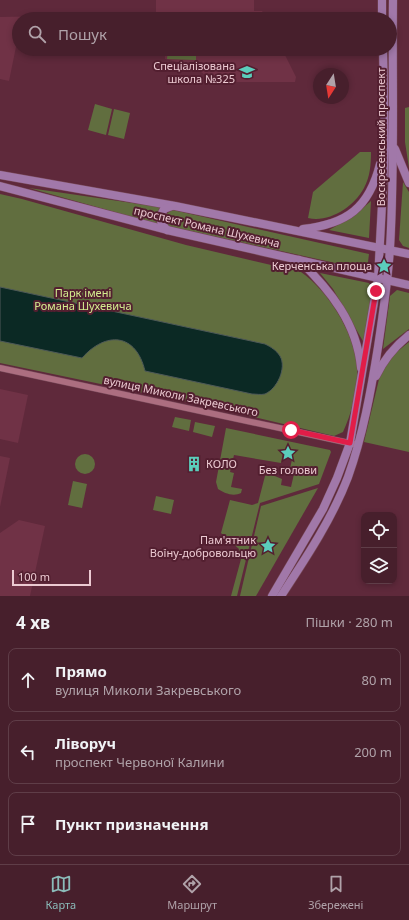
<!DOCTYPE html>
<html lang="uk">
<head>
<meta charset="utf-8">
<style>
  body { margin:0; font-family:"Noto Sans",sans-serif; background:#512c38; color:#f1f3f6 }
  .controls { position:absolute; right:12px; bottom:12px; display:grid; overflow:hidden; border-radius:8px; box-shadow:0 2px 6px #0003 }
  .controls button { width:36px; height:36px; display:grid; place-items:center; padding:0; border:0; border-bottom:1px solid #5f3d48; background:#471f2c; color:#f1f3f6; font:20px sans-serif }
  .compass { position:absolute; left:313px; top:68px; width:36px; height:36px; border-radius:50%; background:#471f2c; box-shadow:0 2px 6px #0003; rotate:192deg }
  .scale { position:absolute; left:12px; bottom:10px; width:79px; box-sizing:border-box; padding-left:4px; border:2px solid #eccad2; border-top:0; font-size:11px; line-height:14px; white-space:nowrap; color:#eccad2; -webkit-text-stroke:3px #531f30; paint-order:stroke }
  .stop { position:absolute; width:12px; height:12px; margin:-9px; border:3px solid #e11d48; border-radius:50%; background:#fff }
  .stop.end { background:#e11d48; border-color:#fff; box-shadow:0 1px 4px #0008 }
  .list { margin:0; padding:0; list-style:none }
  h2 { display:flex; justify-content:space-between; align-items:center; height:52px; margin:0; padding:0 16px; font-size:17px }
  h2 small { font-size:13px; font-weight:400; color:#b0a2a9 }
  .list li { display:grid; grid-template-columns:26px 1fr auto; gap:12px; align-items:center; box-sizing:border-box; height:64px; margin:0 8px 8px; padding:0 8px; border:1px solid #5f3d48; border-radius:8px }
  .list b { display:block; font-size:15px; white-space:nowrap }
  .list p { margin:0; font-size:13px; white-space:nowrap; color:#b0a2a9 }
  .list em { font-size:13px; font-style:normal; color:#b0a2a9 }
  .icon { flex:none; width:22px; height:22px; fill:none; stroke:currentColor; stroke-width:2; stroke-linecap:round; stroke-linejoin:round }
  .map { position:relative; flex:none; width:409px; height:596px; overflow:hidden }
  .search { position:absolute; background:#471f2c; box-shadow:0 2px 6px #0003; left:12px; right:12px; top:12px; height:44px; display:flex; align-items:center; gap:10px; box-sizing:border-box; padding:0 14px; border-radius:22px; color:#b0a2a9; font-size:15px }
  .sheet { height:268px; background:#471f2c }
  nav { display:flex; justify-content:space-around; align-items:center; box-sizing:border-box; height:56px; border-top:1px solid #5f3d48; background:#471f2c; font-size:11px; color:#b0a2a9 }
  nav a { display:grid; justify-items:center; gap:2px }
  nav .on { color:#8bbbb9 }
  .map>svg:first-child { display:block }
  .built { fill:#703246 }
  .green { fill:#616e3f }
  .water { fill:#0b2924; stroke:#4e5958 }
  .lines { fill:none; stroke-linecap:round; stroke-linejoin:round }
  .minor-casing { stroke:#784a5a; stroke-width:7 }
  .major-casing { stroke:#784a5a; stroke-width:9 }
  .minor { stroke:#ac6e80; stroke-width:6 }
  .major { stroke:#a178a9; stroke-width:8 }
  .route { stroke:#e11d48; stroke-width:5 }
  .labels { text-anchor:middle; stroke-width:4; stroke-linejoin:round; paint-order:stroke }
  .poi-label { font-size:11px; fill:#eccad2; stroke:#531f30; text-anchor:end }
  .street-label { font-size:11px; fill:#eccad2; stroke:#531f30 }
  .park-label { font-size:11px; fill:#d3ed8f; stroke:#531f30 }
</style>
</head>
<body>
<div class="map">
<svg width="409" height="596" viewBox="0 0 409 596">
  <rect width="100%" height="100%" fill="#5f293b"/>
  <!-- built -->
  <g class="built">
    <path d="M156,0H254V11H262L267,19H156Z"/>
    <path d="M52,16V19H19V41L17,42L9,81L0,79V17Z"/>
    <path d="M165,49H282L296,77L295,82H232L225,84L213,82L194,66L165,59Z"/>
    <path d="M0,389L28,395L18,443L0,439Z"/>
    <path d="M0,456L10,458L0,507Z"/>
    <path d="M19,520L45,526L30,596H0V533Z"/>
  </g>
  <!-- green -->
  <g class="green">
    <path d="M168,49H196V60L167,59Z"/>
    <path d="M95,104L112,109L106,135L88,130Z"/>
    <path d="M409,107V168L405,142V108Z"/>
    <path d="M114,109L130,113L124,139L108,135Z"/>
    <path d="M360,152H371C371,165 370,177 364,188C354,207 329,223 308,218L313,192Z"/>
    <path d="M403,182L409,192V248L403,246L399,240Z"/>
    <path d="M29,188L160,207L156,215L157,224Z"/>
    <path d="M0,194L22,199L186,245L301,272C328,291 353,331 357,364C359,385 352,413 343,432L334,436L225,410L0,363Z"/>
    <path d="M371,201L369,238L329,230L354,216Z"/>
    <path d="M173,210L369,254L367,270L168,226C163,218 165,213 173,210Z"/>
    <path d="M320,273L369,283L372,289L364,343L333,289Z"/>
    <path d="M397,290L409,293V329L383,349L390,296Z"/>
    <path d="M409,342V452L364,442L380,375L393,355Z"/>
    <path d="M175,417L191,420L189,431L172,427Z"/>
    <path d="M195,422L215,426L212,437L193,432Z"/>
    <path d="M226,428L330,450L331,452L319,484L260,503L237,596H231L241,559L239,549L221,533L230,500L252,505L258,503L265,476L270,474L282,479L281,485L291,487L294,474L289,473L293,455L283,453L281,463L234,455L230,472L234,473L231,487L242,489L241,493C233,497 224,493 218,489L216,482Z"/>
    <circle cx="85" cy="464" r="10"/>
    <path d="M73,481L87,484L82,508L68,505Z"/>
    <path d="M318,488L256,596H240L261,506Z"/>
    <path d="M156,496L174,500L171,514L153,510Z"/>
  </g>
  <!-- water -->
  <path class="water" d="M0,287L265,344C271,347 276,350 280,356C287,368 277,389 265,394C261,395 256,394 252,394L145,371C136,333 106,331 82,358L0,341Z"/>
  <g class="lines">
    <defs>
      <path id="minor" d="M0,368L354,444"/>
      <g id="major">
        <path d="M382,0V19"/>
        <path d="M395,149L409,183"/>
        <path d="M0,175L175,206L409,254"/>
        <path d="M0,186L167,230L409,285"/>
        <path d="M303,229C347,224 369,208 380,164"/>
        <path d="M167,230C160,224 159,217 164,209L172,206"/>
        <path d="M299,260C330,290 357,323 361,368"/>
        <path d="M376,376C384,359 394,347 409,335"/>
        <path d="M272,596L323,509L337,478L350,443L378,279L385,148L383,49"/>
        <path d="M281,596C306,558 332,519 348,477C363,435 371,391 378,347C383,314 388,281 390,248C395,166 392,83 393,0"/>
      </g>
    </defs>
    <!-- minor casing -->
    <use href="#minor" class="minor-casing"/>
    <!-- major casing -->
    <use href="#major" class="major-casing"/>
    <!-- minor -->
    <use href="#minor" class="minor"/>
    <!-- major -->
    <use href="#major" class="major"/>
  </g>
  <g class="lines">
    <!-- route -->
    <path class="route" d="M291,430L350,443L376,291"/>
  </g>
  <!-- icons -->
  <defs>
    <symbol id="school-bare" viewBox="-9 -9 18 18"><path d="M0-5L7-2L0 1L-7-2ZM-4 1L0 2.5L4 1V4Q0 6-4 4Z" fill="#5bcebc" stroke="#531f30" stroke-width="2.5" paint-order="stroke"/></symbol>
    <symbol id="sight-bare" viewBox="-9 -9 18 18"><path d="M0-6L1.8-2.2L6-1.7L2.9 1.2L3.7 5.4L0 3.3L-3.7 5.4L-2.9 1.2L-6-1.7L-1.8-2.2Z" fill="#5bcebc" stroke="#531f30" stroke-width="2.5" paint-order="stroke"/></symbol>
    <symbol id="building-bare" viewBox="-9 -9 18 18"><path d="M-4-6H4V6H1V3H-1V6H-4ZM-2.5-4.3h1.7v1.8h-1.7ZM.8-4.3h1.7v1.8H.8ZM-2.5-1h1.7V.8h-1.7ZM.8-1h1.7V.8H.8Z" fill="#5bcebc" stroke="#531f30" stroke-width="2.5" paint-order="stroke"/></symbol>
  </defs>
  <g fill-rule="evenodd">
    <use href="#school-bare" x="236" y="61" width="22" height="22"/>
    <use href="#sight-bare" x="373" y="255" width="22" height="22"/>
    <use href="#sight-bare" x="277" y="442" width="22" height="22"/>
    <use href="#building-bare" x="183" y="453" width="22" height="22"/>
    <use href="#sight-bare" x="257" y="535" width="22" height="22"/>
  </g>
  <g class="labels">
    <!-- poi labels -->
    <g class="poi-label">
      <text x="235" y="70">Спеціалізована<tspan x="235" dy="13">школа №325</tspan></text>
      <text x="372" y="270">Керченська площа</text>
      <text x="206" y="468" text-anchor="start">КОЛО</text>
      <text x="288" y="474" text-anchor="middle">Без голови</text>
      <text x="256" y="544">Пам'ятник<tspan x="256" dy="13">Воїну-добровольцю</tspan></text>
    </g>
    <!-- street labels -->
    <g class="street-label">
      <text transform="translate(381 137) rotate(-90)" y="4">Воскресенський проспект</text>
      <text transform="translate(207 227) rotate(13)" y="4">проспект Романа Шухевича</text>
      <text transform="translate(181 396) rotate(12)" y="4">вулиця Миколи Закревського</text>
    </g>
    <!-- park labels -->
    <g class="park-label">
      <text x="83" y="297">Парк імені<tspan x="83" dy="13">Романа Шухевича</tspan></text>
    </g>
  </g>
</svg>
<div class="controls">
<button><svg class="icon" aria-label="locate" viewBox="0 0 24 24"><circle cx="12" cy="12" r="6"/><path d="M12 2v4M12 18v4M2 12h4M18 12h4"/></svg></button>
<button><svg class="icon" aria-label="layers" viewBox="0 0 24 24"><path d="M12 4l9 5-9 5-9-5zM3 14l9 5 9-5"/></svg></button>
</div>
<svg class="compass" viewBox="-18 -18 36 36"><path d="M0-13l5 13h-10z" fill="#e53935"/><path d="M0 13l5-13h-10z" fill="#b0a2a9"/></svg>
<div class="scale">100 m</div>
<div class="stop" style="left:291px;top:430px"></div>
<div class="stop end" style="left:376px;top:291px"></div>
<div class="search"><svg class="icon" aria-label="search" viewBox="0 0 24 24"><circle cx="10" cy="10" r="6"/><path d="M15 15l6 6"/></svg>Пошук</div>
</div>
<section class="sheet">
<h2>4 хв<small>Пішки · 280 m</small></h2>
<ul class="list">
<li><svg class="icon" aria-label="ahead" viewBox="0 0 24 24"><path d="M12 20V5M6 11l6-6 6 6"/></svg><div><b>Прямо</b><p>вулиця Миколи Закревського</p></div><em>80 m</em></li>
<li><svg class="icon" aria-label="left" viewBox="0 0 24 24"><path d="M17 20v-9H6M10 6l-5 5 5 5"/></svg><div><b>Ліворуч</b><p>проспект Червоної Калини</p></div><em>200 m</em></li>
<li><svg class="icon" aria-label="arrive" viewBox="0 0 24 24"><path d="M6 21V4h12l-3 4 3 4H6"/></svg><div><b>Пункт призначення</b></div></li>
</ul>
</section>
<nav>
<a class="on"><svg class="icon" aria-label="map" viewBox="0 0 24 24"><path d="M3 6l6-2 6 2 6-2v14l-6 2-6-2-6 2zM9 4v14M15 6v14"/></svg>Карта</a>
<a><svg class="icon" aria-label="directions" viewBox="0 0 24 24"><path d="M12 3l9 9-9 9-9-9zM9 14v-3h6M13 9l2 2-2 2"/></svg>Маршрут</a>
<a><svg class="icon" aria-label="saved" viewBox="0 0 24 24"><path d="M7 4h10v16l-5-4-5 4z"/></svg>Збережені</a>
</nav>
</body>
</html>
